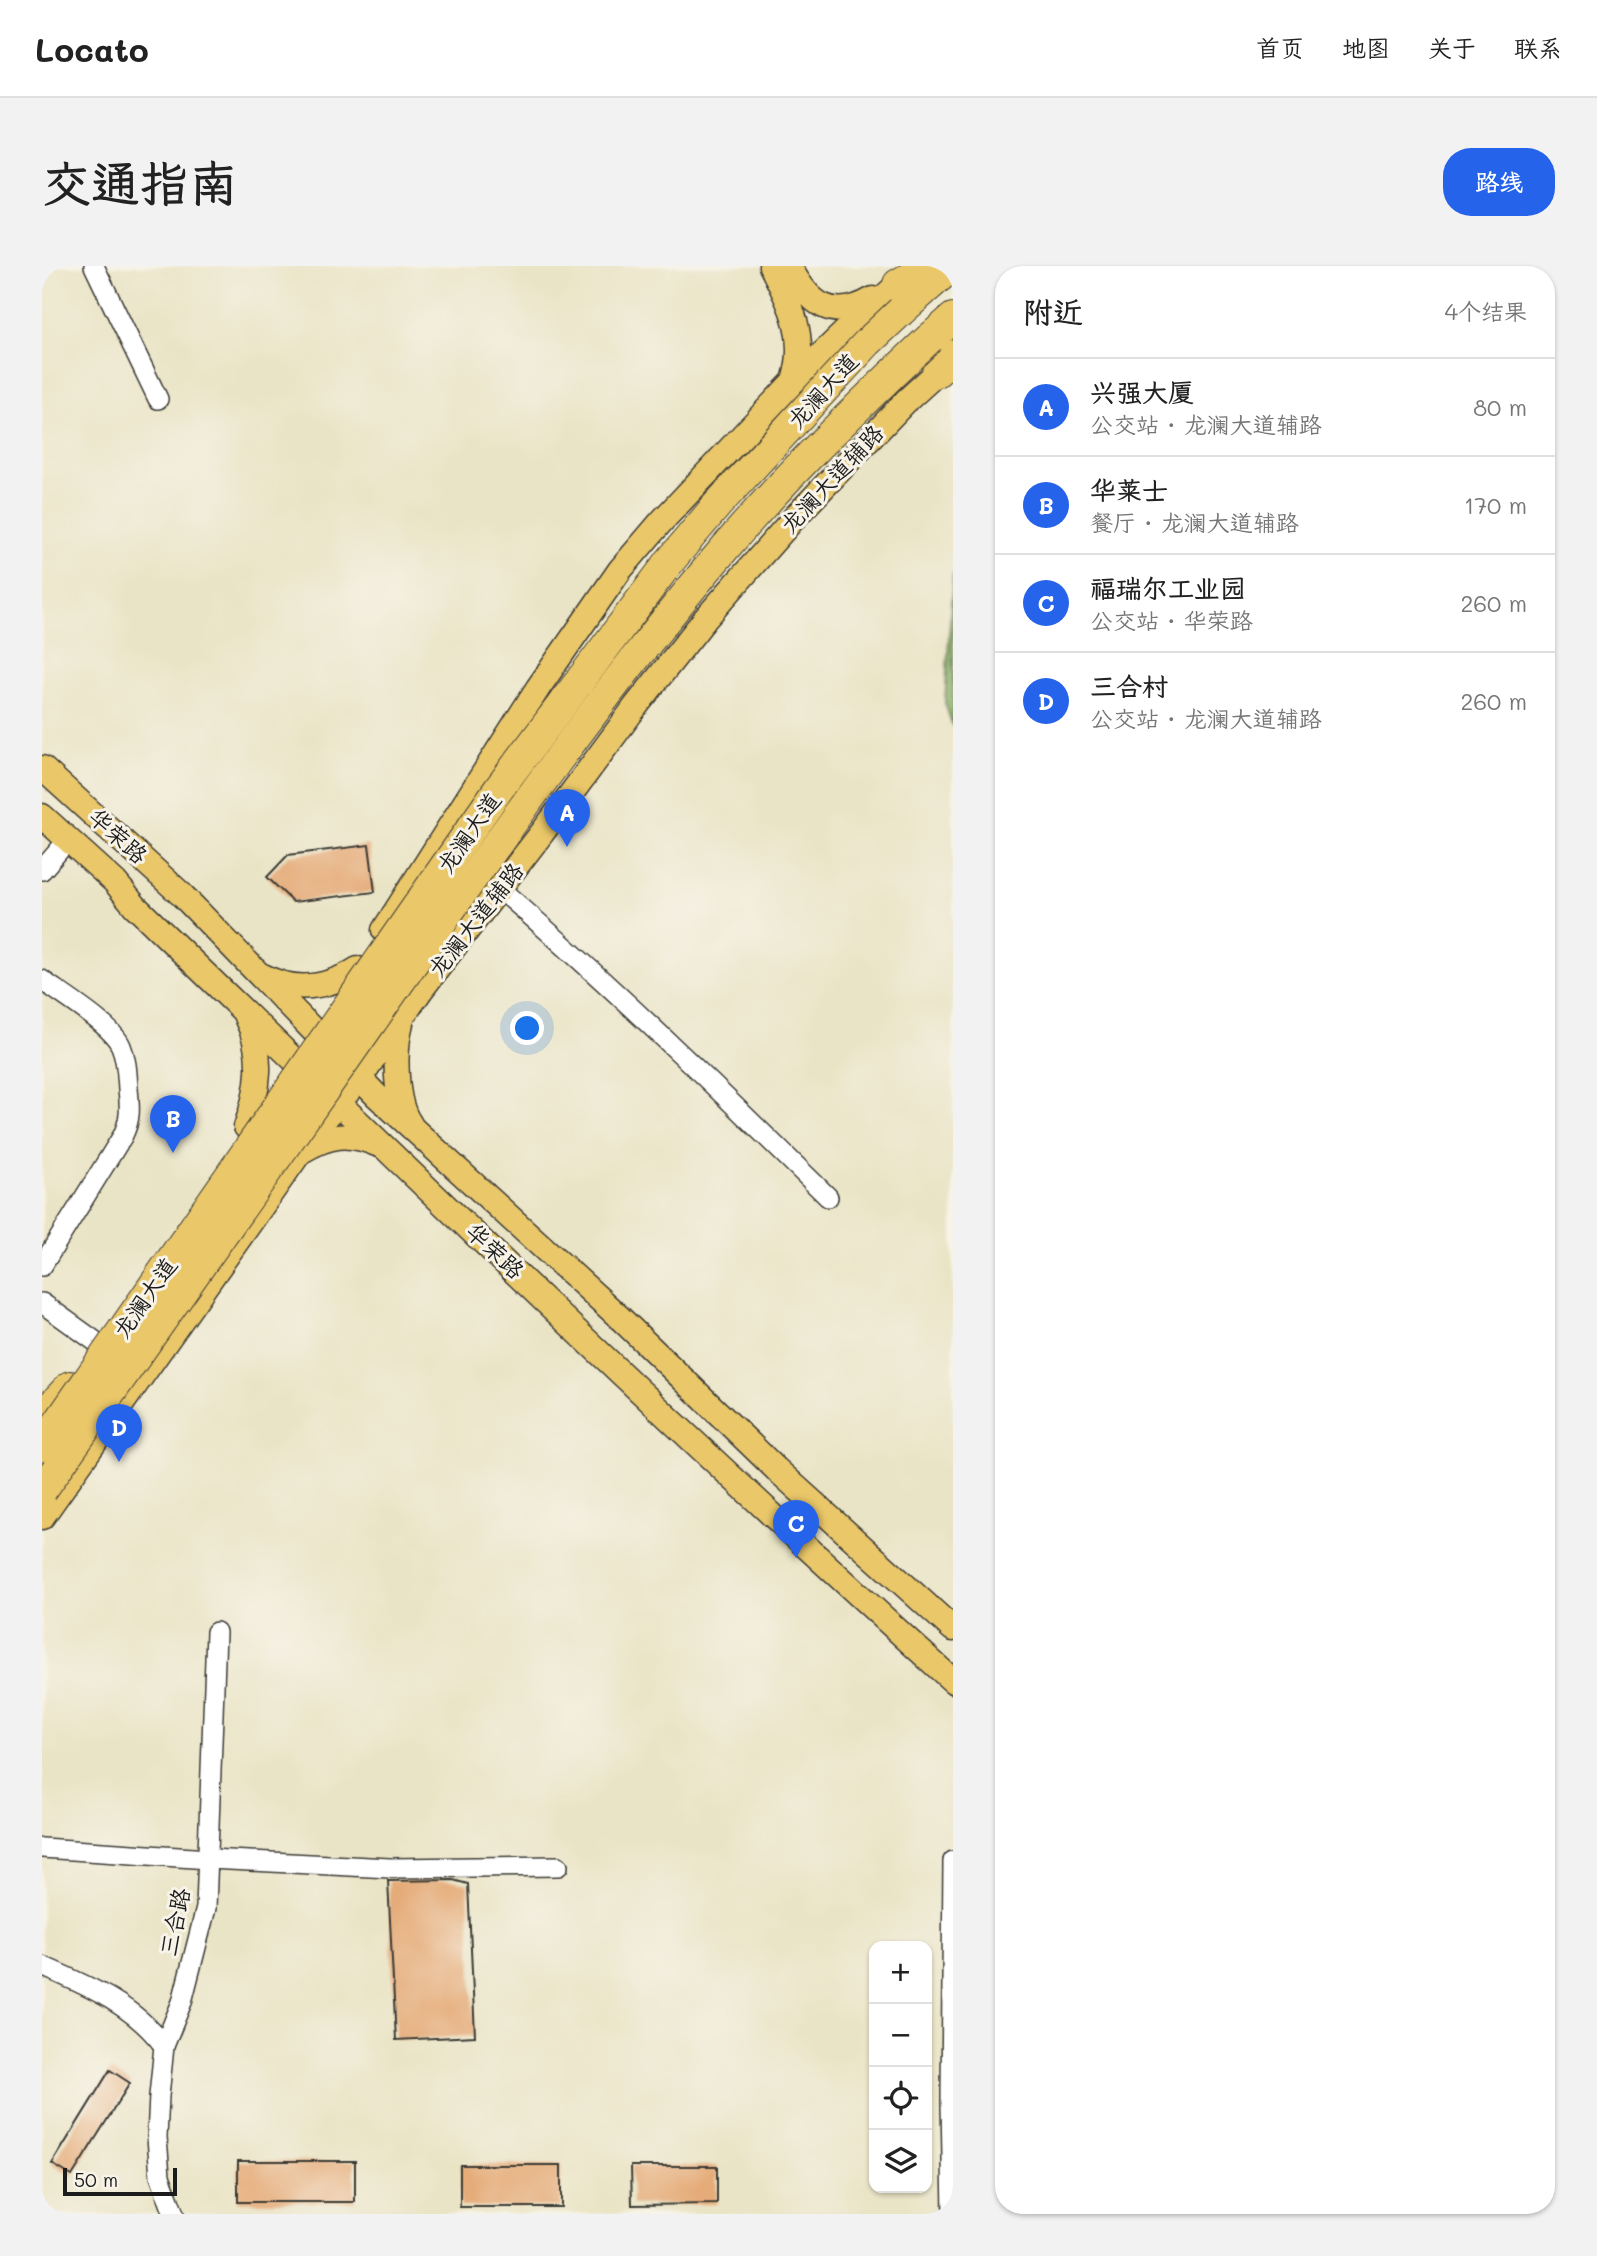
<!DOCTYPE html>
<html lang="zh">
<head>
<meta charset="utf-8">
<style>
  body { margin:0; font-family:Mali,"LXGW WenKai TC",sans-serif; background:#f2f2f2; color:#222 }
  .controls { position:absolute; right:21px; bottom:21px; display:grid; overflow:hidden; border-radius:14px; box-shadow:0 2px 5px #0004 }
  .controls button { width:63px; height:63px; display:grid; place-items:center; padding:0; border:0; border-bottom:2px solid #e0e0e0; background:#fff; color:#222; font:35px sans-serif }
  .scale { position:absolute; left:21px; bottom:18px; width:114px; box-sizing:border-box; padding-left:7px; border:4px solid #1c1c1c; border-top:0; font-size:19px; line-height:24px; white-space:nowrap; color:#1c1c1c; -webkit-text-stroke:5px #f7f3e8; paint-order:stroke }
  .you { position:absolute; left:486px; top:763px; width:24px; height:24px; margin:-18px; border:5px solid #fff; border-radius:50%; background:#1a73e8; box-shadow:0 0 0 10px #1a73e833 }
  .badge { display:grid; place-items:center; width:46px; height:46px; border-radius:50%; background:#2563eb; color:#fff; font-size:23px; font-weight:700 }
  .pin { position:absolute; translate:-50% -58px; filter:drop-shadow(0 2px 4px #0008) }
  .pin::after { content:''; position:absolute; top:37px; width:24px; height:21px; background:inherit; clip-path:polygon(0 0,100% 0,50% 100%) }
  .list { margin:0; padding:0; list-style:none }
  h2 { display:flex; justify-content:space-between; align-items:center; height:91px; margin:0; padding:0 28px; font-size:30px }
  h2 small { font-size:23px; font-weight:400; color:#767676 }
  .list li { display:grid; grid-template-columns:46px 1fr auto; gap:21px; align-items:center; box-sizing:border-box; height:98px; padding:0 28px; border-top:2px solid #e0e0e0 }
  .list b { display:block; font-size:26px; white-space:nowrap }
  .list p { margin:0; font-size:23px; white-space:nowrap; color:#767676 }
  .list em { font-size:23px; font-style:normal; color:#767676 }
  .icon { flex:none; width:38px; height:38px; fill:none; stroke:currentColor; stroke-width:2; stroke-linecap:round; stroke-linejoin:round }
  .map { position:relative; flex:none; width:911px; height:1948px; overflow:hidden; border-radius:28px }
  header { display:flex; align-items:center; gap:42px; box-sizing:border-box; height:98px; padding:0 35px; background:#fff; border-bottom:2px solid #e0e0e0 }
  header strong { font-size:33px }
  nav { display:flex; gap:38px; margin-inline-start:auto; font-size:24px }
  .intro { display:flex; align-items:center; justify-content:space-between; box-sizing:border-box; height:168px; padding:0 42px }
  h1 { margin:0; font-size:49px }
  .button { padding:18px 32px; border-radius:28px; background:#2563eb; color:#fff; font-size:24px; font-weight:700 }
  main { display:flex; gap:42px; padding:0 42px }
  aside { flex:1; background:#fff; border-radius:28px; box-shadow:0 2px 5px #0004 }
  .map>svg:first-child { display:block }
  .forest { fill:#86ae64; stroke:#516540; stroke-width:2 }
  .building { fill:#e5ab78 }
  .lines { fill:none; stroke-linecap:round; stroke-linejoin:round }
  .minor-casing { stroke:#3b3a36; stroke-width:22 }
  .major-casing { stroke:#3b3a36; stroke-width:27 }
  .highway-casing { stroke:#3b3a36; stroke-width:32 }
  .minor { stroke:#fff; stroke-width:19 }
  .major { stroke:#eac769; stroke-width:24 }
  .highway { stroke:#eac769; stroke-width:30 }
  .highway-bridge-casing { stroke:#3b3a36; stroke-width:32; stroke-linecap:butt }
  .highway-bridge { stroke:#eac769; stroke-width:30 }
  .labels { text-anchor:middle; stroke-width:6; stroke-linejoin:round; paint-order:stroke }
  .street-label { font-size:23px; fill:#1c1c1c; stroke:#f7f3e8 }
</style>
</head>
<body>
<header>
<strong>Locato</strong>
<nav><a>首页</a><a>地图</a><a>关于</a><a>联系</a></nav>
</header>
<div class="intro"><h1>交通指南</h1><a class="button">路线</a></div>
<main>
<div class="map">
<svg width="911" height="1948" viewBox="0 0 911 1948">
  <rect width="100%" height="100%" fill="#f7f3e8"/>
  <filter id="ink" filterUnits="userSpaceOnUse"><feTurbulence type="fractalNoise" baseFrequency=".0143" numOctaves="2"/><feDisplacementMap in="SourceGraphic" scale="14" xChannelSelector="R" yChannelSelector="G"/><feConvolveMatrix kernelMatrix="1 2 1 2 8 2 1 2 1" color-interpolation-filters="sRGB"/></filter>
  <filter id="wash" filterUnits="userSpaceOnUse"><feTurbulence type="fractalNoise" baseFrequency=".00686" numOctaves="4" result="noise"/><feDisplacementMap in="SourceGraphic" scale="28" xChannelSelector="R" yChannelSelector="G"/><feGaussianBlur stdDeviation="1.57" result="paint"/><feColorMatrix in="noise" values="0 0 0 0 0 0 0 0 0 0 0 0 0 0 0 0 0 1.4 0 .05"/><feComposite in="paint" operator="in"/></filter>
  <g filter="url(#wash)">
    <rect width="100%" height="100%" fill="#eae4c6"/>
    <!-- forest -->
    <path class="forest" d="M911,307V461L903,437Z"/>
    <g id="blocks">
      <!-- building -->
      <g class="building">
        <path d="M327,579L333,626L251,636L225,611L246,589Z"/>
        <path d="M411,1614L426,1618L433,1770L354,1774L346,1615Z"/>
        <path d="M68,1804L88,1817L30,1910L10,1898Z"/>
        <rect x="196" y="1895" width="117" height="41"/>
        <rect x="418" y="1899" width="101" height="42"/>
        <path d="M589,1900H675V1938L590,1939Z"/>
      </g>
    </g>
  </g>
  <g filter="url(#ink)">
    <use href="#blocks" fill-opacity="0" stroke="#3b3a36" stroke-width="2"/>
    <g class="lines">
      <defs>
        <g id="minor">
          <path d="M52,0L116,133"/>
          <path d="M0,604L26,574"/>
          <path d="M458,623C571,721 679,826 786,931"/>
          <path d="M0,714C20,729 70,759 79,780C85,794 85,809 86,823C88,842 89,854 80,871L0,1000"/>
          <path d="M0,1037L57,1078"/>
          <path d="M0,1582L167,1593L348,1602L516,1600"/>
          <path d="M0,1700C46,1720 92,1739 122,1780"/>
          <path d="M132,1948L118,1910L115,1871L117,1830L122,1780L140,1736L164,1642L174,1366"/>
          <path d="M911,1948L909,1835L911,1595"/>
        </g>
        <g id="major">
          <path d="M729,0C749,38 766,72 752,115"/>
          <path d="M747,0C767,38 790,57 831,33"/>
          <path d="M0,502L140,629L334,829L577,1051L734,1203L911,1363"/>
          <path d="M0,550L73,616L93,640C363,902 633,1163 911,1415"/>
          <path d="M342,664L496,422L578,304L619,256L752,115L805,64L871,5"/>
          <path d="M221,710C253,727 286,722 316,703"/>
          <path d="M359,757C352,783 352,836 368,858"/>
          <path d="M204,861C217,824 223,788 204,751"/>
          <path d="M260,885C288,868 306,866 337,879"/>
          <path d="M0,1251L275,862L317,813L379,724L500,567L594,440L663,353L753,251L864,135L908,95"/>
        </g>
        <g id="highway">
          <path d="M856,18L887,0"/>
          <path d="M859,45L910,0"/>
          <path d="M888,72L911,52"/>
          <path d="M895,106L911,89"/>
          <path d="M0,1150L28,1120"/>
        </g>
      </defs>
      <!-- minor casing -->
      <use href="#minor" class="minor-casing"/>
      <!-- major casing -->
      <use href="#major" class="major-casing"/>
      <!-- highway casing -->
      <use href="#highway" class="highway-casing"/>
      <!-- minor -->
      <use href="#minor" class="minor"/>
      <!-- major -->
      <use href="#major" class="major"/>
      <!-- highway -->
      <use href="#highway" class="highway"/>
      <defs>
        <g id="highway-bridge">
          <path d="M0,1180L458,521L628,295L676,238L826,76L859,45"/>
          <path d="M0,1224C110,1068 220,913 329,757C442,595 555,432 683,282C747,207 817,139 888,72"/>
        </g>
      </defs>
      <!-- highway-bridge casing -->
      <use href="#highway-bridge" class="highway-bridge-casing"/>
      <!-- highway-bridge -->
      <use href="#highway-bridge" class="highway-bridge"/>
    </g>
  </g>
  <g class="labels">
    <!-- street labels -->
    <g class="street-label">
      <text transform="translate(781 125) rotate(-48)" y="8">龙澜大道</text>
      <text transform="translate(790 213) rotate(-47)" y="8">龙澜大道辅路</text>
      <text transform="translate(427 567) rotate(-55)" y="8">龙澜大道</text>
      <text transform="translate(76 570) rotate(42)" y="8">华荣路</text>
      <text transform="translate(434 654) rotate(-52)" y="8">龙澜大道辅路</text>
      <text transform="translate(453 985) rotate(43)" y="8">华荣路</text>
      <text transform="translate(103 1032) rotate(-55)" y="8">龙澜大道</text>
      <text transform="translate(133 1656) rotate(-78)" y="8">三合路</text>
    </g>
  </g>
</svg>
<div class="controls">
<button>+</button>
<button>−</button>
<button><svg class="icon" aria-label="locate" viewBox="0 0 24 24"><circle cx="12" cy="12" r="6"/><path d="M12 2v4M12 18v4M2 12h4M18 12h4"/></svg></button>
<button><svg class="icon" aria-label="layers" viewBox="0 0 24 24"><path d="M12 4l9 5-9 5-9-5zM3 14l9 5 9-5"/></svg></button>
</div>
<div class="scale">50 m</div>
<div class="you"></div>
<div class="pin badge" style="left:525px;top:581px">A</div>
<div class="pin badge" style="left:131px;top:887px">B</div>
<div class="pin badge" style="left:754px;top:1292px">C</div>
<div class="pin badge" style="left:77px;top:1196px">D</div>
</div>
<aside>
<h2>附近<small>4个结果</small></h2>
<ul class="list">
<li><span class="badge">A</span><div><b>兴强大厦</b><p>公交站 · 龙澜大道辅路</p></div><em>80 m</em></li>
<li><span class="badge">B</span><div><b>华莱士</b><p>餐厅 · 龙澜大道辅路</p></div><em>170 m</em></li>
<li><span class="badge">C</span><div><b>福瑞尔工业园</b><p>公交站 · 华荣路</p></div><em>260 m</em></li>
<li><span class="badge">D</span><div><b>三合村</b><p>公交站 · 龙澜大道辅路</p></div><em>260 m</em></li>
</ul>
</aside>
</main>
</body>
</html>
